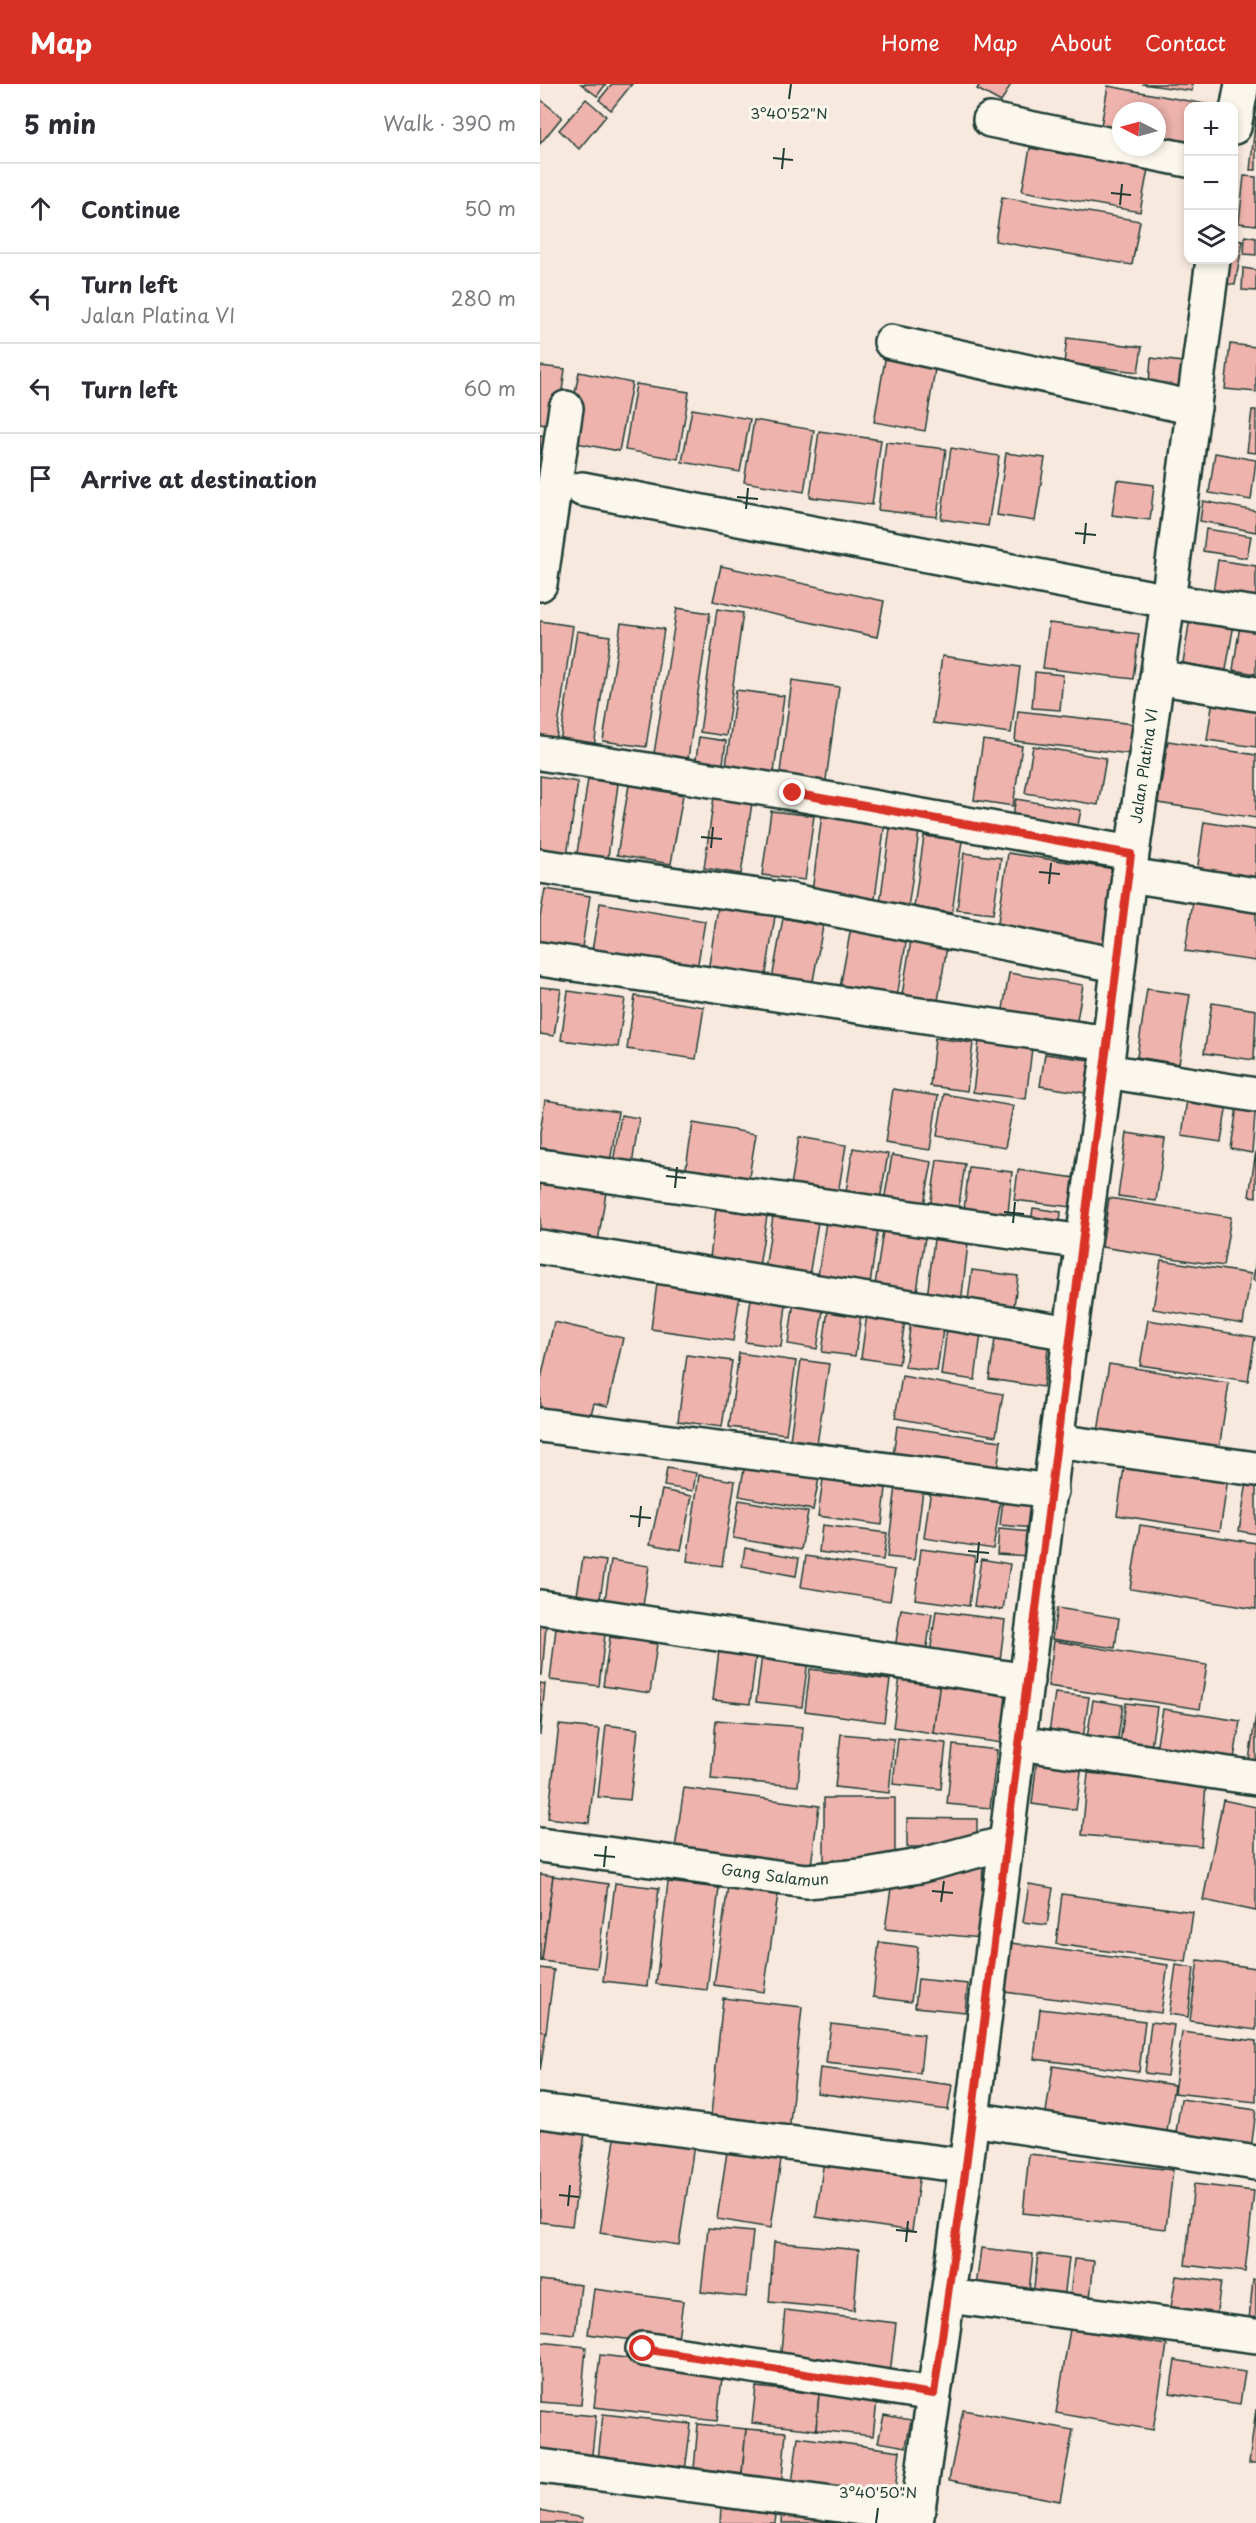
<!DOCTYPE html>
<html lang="en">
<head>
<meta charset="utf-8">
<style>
  body { margin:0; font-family:"Playpen Sans",sans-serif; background:#f7f7f7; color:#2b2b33 }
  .controls { position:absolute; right:18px; top:18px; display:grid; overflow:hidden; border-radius:12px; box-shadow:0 3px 9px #0003 }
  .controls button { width:54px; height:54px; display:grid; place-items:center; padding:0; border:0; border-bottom:2px solid #e1e1e2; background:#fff; color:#2b2b33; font:30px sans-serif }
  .compass { position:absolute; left:572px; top:18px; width:54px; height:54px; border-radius:50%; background:#fff; box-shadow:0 3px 9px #0003; rotate:276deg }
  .stop { position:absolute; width:18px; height:18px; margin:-14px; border:4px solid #d93025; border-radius:50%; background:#fff }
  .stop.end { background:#d93025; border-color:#fff; box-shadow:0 2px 6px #0008 }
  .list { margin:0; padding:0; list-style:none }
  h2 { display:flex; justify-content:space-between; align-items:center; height:78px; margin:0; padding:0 24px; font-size:26px }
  h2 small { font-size:20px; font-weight:400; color:#7c7c81 }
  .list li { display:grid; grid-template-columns:39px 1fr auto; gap:18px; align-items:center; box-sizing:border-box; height:90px; padding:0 24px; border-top:2px solid #e1e1e2 }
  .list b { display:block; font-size:22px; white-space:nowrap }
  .list p { margin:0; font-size:20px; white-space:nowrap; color:#7c7c81 }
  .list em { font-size:20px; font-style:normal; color:#7c7c81 }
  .icon { flex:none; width:33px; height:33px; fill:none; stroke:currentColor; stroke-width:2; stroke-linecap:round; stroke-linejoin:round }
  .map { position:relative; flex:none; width:716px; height:2439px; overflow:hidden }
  header { display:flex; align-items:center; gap:36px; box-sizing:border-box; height:84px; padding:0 30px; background:#d93025; color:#fff }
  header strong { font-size:28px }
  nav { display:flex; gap:33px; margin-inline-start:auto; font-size:21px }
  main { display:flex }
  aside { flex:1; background:#fff }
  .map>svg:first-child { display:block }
  .building { fill:#eeb3ad; stroke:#1f3d34; stroke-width:1.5 }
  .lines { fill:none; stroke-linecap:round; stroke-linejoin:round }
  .minor-casing { stroke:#1f3d34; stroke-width:38 }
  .minor { stroke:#fbf7ec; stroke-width:33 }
  .route { stroke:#d93025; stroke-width:8 }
  .ticks { fill:none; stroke:#1f3d34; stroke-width:2 }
  .labels { text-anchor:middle; stroke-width:6; stroke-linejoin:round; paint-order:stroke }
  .street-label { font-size:15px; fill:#1f3d34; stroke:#fbf7ec }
  .ticks-label { font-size:15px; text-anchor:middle; fill:#1f3d34; stroke:#fbf7ec; stroke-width:6; stroke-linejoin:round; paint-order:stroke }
</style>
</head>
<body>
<header>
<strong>Map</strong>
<nav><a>Home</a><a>Map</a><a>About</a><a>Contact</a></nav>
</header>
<main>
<aside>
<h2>5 min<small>Walk · 390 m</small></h2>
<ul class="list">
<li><svg class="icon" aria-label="ahead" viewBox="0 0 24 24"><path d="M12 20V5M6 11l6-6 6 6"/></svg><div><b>Continue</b></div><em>50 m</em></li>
<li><svg class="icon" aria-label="left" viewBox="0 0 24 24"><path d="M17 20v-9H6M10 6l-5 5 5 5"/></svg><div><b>Turn left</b><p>Jalan Platina VI</p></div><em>280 m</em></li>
<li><svg class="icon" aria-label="left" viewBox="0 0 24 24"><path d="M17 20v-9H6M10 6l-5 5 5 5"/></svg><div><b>Turn left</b></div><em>60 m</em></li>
<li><svg class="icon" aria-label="arrive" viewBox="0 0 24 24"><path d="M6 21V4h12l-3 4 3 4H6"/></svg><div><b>Arrive at destination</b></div></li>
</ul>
</aside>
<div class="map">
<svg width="716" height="2439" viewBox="0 0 716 2439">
  <rect width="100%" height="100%" fill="#f8e9df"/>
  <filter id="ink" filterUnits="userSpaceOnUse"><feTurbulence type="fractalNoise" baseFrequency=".0167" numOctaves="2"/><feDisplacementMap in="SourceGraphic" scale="12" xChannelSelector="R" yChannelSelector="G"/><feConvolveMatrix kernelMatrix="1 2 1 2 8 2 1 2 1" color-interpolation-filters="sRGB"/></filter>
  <g filter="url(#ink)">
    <!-- building -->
    <g class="building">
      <path d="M41,0H66L57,12Z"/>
      <path d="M72,0H92L71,26L59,16Z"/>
      <path d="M440,0H471L461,18L437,5Z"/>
      <path d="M602,0H653L652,7Z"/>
      <path d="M568,2L670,21L648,22V69L617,63V27H581V57L559,53Z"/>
      <path d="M0,15L22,33L0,60Z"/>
      <path d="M46,15L66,32L39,65L19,46Z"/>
      <path d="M716,32V86H710Z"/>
      <path d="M490,64L608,85L600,128L482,107Z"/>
      <path d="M704,92L716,93V141L699,139Z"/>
      <path d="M462,113L600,137L592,181L455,157Z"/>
      <path d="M705,152L716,154V171L704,170Z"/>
      <path d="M694,156L703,157L695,201L682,199L686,176H694Z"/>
      <path d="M703,184L716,186V207L702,206Z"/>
      <path d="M527,254L602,263L598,288L524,279Z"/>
      <path d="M690,260L716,263V308L685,305Z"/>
      <path d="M346,270L396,279L385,347L334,338Z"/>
      <path d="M611,274L642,278L639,303L609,299Z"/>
      <path d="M0,282L25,285L17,343L0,340Z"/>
      <path d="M39,288L92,299L79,367L26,357Z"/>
      <path d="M96,300L149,308L138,375L85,366Z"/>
      <path d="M152,325L210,335L200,388L142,378Z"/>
      <path d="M712,326H716V369L707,368Z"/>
      <path d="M214,336L274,346L264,408L204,398Z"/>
      <path d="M279,347L341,356L332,421L270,413Z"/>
      <path d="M0,351L13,353L0,409Z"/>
      <path d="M346,358L406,365L397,433L338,426Z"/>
      <path d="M411,364L459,372L448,442L401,435Z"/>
      <path d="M466,369L505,374L495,437L457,431Z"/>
      <path d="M675,369L716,376L711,416L669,409Z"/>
      <path d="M577,396L614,401L610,436L572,431Z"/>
      <path d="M663,417L716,427V448L660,437Z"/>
      <path d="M666,445L711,452L707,474L663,467Z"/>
      <path d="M678,476L716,482V521L672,514Z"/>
      <path d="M181,482L344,517L337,553L173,517Z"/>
      <path d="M137,524L170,529L147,681L113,676Z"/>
      <path d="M177,525L203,529L186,652L160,648Z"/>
      <path d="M651,527L695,534L686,586L643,579Z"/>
      <path d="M701,535L716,537V590L693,586Z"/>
      <path d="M0,537L33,542L15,662L0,660Z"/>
      <path d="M81,539L124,545L106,663L63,657Z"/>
      <path d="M509,539L599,550L593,595L503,584Z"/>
      <path d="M37,547L70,552L53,670L19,665Z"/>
      <path d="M402,572L480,583L471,649L393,639Z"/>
      <path d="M495,588L523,591L520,626L492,624Z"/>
      <path d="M252,596L299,603L285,703L239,696Z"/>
      <path d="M196,606L244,612L233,696L185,690Z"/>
      <path d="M674,609L716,616V663L667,656Z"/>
      <path d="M478,627L594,640L590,670L475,657Z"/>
      <path d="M159,653L186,657L182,688L155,683Z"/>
      <path d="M443,656L482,662L473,722L434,716Z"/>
      <path d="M628,657L716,671V734L618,719Z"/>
      <path d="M493,662L566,674L558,721L485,709Z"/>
      <path d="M0,692L38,698L27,772L0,768Z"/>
      <path d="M48,695L78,700L67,780L36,776Z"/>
      <path d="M89,701L143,711L131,780L77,771Z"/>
      <path d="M174,713L212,719L201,790L164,784Z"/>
      <path d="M476,715L541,726L537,746L472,734Z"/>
      <path d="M231,727L274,732L265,796L222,791Z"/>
      <path d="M282,730L345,738L335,815L272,808Z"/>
      <path d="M351,737L380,741L367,831L339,827Z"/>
      <path d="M664,738L716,746V804L656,795Z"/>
      <path d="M384,752L422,757L412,829L374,823Z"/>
      <path d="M424,769L461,774L453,830L417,826Z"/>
      <path d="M468,769L575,785L563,862L457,845Z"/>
      <path d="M5,805L50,812L40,876L0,870V833Z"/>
      <path d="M654,811L716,820V877L645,867Z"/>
      <path d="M60,819L165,837L155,897L50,879Z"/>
      <path d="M178,823L235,832L224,903L167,894Z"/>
      <path d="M243,834L283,842L271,908L231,901Z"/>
      <path d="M312,838L368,847L356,919L299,909Z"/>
      <path d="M372,850L408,856L398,917L362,911Z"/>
      <path d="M469,889L543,901L535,948L461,937Z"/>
      <path d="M0,903L21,905L14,952L0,950Z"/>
      <path d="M607,905L650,911L639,980L597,973Z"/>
      <path d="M28,907L85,915L78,963L21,956Z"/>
      <path d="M95,912L164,923L156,975L87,965Z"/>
      <path d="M672,919L716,926L714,976L664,969Z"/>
      <path d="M395,954L433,959L427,1007L390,1002Z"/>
      <path d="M439,957L492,964L486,1015L433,1008Z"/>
      <path d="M505,970L549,976L545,1009L500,1002Z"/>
      <path d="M353,1005L398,1012L390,1066L345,1059Z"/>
      <path d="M648,1007L688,1013L681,1058L642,1052Z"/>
      <path d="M404,1010L473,1022L465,1064L397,1052Z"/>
      <path d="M698,1015L716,1018L712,1069L691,1065Z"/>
      <path d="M5,1016L78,1028L69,1085L0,1074V1049Z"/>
      <path d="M81,1031L99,1034L91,1088L72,1085Z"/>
      <path d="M153,1039L216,1050L207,1105L144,1096Z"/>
      <path d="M587,1049L625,1055L616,1117L578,1112Z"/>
      <path d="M259,1053L306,1061L297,1116L250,1108Z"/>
      <path d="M313,1064L348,1070L338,1127L304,1120Z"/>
      <path d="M716,1067V1113L709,1112Z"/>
      <path d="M352,1071L392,1078L382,1131L343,1123Z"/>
      <path d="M397,1076L425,1080L417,1134L389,1130Z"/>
      <path d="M429,1083L472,1088L467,1140L423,1134Z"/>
      <path d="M478,1086L543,1095L539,1124L474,1116Z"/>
      <path d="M0,1097L66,1108L57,1164L0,1155Z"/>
      <path d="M569,1114L691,1133L683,1182L562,1163Z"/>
      <path d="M493,1124L521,1128L519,1151L490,1147Z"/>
      <path d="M176,1125L227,1132L218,1189L169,1182Z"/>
      <path d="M233,1132L278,1138L268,1198L224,1192Z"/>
      <path d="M286,1137L338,1145L329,1207L277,1199Z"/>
      <path d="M343,1147L385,1153L376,1214L334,1208Z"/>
      <path d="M394,1155L428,1160L421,1219L387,1214Z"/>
      <path d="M716,1175V1197L713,1196Z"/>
      <path d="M621,1176L711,1190L703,1240L613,1225Z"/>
      <path d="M432,1186L478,1192L474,1222L428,1216Z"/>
      <path d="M118,1192L201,1204L193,1257L111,1245Z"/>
      <path d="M212,1207L247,1212L241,1263L205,1258Z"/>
      <path d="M255,1210L285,1214L277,1265L248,1260Z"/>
      <path d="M289,1219L322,1224L315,1272L282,1268Z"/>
      <path d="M328,1223L366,1228L359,1280L321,1274Z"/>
      <path d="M372,1228L405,1232L397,1287L365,1283Z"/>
      <path d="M608,1236L715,1253L708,1297L600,1281Z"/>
      <path d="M14,1238L83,1254L68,1322L54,1319L48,1342L0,1325V1299Z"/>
      <path d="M457,1242L510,1250L503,1303L449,1295Z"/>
      <path d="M407,1244L441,1249L435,1296L401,1291Z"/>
      <path d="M199,1269L256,1277L246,1350L189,1343Z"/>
      <path d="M147,1271L192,1277L182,1343L138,1337Z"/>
      <path d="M261,1276L289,1280L276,1367L249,1363Z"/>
      <path d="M569,1280L689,1299L678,1372L557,1354Z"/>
      <path d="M362,1292L463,1310L456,1352L355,1334Z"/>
      <path d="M357,1342L461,1357L456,1395L352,1380Z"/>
      <path d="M585,1377L688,1394L680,1447L577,1431Z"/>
      <path d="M205,1380L279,1394L273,1426L199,1412Z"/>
      <path d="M127,1384L156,1389L153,1407L124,1402Z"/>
      <path d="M159,1391L195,1397L182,1482L147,1477Z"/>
      <path d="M283,1395L346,1404L342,1441L278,1432Z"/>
      <path d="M707,1398L716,1399V1450L699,1447Z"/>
      <path d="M356,1402L383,1406L374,1476L347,1473Z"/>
      <path d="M391,1404L461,1414L453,1465L384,1454Z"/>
      <path d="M122,1406L152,1412L141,1466L110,1460Z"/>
      <path d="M463,1415L497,1419L493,1444L460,1441Z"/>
      <path d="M199,1416L268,1428L261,1466L193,1454Z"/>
      <path d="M282,1441L347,1449L343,1476L279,1468Z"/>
      <path d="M600,1441L716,1459V1525L590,1505Z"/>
      <path d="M459,1445L492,1448L489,1472L457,1470Z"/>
      <path d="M205,1464L259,1474L256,1492L202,1482Z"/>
      <path d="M381,1465L435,1472L429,1522L375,1515Z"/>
      <path d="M266,1472L355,1486L350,1517L261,1503Z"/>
      <path d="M43,1474L66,1477L59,1521L36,1517Z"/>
      <path d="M441,1475L470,1480L463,1526L434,1522Z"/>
      <path d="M71,1476L109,1482L101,1535L63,1529Z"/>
      <path d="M517,1524L579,1534L575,1564L512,1555Z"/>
      <path d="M361,1525L392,1530L385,1575L354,1571Z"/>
      <path d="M396,1527L465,1536L459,1585L389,1577Z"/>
      <path d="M0,1542H6L2,1591H0Z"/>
      <path d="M16,1544L65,1550L59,1602L10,1596Z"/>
      <path d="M70,1553L117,1560L110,1609L63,1602Z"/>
      <path d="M514,1557L667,1581L660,1625L508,1602Z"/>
      <path d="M179,1566L216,1570L210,1620L173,1616Z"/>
      <path d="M222,1571L268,1576L262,1623L216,1618Z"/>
      <path d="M270,1585L350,1596L344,1638L265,1627Z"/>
      <path d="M360,1592L400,1598L393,1649L353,1643Z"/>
      <path d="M400,1598L469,1607L462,1659L393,1649Z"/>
      <path d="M0,1599L5,1600L0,1651Z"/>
      <path d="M515,1609L549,1613L541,1668L507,1662Z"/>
      <path d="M553,1616L583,1621L575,1672L545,1667Z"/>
      <path d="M586,1619L617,1623L609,1677L578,1671Z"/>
      <path d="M623,1625L700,1637L692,1688L614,1676Z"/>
      <path d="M716,1630V1677L709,1676Z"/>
      <path d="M176,1636L263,1643L258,1702L171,1695Z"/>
      <path d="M19,1641L60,1645L49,1739L8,1734Z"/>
      <path d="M66,1641L98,1645L90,1716L58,1713Z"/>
      <path d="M301,1650L354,1655L349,1709L295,1703Z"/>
      <path d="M358,1654L406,1659L401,1705L353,1700Z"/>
      <path d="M413,1661L457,1666L450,1724L407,1720Z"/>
      <path d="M497,1675L542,1680L536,1726L492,1720Z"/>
      <path d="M548,1689L666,1701L661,1762L542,1751Z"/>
      <path d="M144,1704L279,1722L270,1789L134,1771Z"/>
      <rect x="284" y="1714" width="71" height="64"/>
      <path d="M683,1716L716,1723V1827L663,1816Z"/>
      <path d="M367,1734L437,1735V1763H367Z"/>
      <path d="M443,1773L441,1854L345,1845L353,1791Z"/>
      <path d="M0,1790L13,1792L2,1877H0Z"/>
      <path d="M13,1792L68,1800L57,1884L2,1877Z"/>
      <path d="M128,1798L179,1804L167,1906L116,1900Z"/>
      <path d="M75,1799L119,1804L107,1902L63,1897Z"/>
      <path d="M489,1800L513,1804L507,1841L483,1838Z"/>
      <path d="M188,1802L238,1810L224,1908L174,1901Z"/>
      <path d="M522,1810L653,1828L646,1878L516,1860Z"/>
      <path d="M339,1858L378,1863L371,1918L333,1913Z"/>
      <path d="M471,1859L628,1881L621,1929L465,1908Z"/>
      <path d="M658,1876L716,1884V1946L650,1937Z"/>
      <path d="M636,1881L654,1884L648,1933L629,1930Z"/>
      <path d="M0,1884L14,1886L6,1948L0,1947Z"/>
      <path d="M378,1895L428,1900L425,1928L375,1923Z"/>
      <path d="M183,1914L262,1923L249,2049L170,2041Z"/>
      <path d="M500,1925L605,1937L599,1988L494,1975Z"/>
      <path d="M611,1938L634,1941L627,1992L605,1989Z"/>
      <path d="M291,1940L384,1951L380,1989L286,1979Z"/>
      <path d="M0,1947L6,1948L0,1987Z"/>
      <path d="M642,1948L716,1957V2018L634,2009Z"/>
      <path d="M513,1982L634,2001L625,2061L504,2041Z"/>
      <path d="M280,1984L412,2001L408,2026L277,2009Z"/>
      <path d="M641,2015L716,2026L711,2066L635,2055Z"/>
      <path d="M0,2043L45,2049L32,2142L0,2138Z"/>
      <path d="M76,2049L154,2061L139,2161L60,2149Z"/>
      <path d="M188,2061L242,2069L231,2144L177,2135Z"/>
      <path d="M489,2070L633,2086L626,2145L483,2129Z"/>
      <path d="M284,2076L380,2089L372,2147L276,2133Z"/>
      <path d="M654,2100L714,2107L705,2188L645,2181Z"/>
      <path d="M168,2144L213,2148L206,2213L161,2208Z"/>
      <path d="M234,2158L319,2166L314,2226L229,2218Z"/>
      <path d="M441,2164L493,2170L488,2217L435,2211Z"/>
      <path d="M498,2170L529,2174L523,2223L492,2219Z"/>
      <path d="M534,2175L554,2177L549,2224L529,2222Z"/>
      <path d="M636,2192L681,2198L675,2241L629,2235Z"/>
      <path d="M713,2195L716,2196V2247L708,2246Z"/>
      <path d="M0,2196L41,2201L35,2251L0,2247Z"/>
      <path d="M54,2205L143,2217L137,2262L48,2250Z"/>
      <path d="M245,2226L356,2239L350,2290L240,2277Z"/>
      <path d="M530,2245L627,2261L613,2346L516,2329Z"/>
      <path d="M0,2258L46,2263L41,2321L0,2318Z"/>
      <path d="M60,2271L183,2285L177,2337L54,2323Z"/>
      <path d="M635,2276L705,2288L700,2320L630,2309Z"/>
      <path d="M216,2303L279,2310L276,2346L212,2339Z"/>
      <path d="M279,2310L337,2317L333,2352L276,2346Z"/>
      <path d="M716,2325V2379H709Z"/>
      <path d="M423,2326L533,2346L520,2417L409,2396Z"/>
      <path d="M0,2327L56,2332L51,2380L0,2375Z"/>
      <path d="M63,2330L151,2340L144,2395L57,2385Z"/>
      <path d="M344,2331L371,2336L366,2363L338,2358Z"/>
      <path d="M158,2340L206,2345L201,2401L153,2396Z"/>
      <path d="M206,2345L246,2348L241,2405L201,2401Z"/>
      <path d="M258,2353L360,2367L353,2421L251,2408Z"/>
      <path d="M181,2424L236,2431L235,2439H180Z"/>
      <path d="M243,2424L348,2439H242Z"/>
      <path d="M0,2426L43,2434L42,2439H0Z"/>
    </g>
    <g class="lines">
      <defs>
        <g id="minor">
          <path d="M450,36L581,63"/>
          <path d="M694,43L702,0"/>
          <path d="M583,63L648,76"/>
          <path d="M351,258L654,324"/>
          <path d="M42,405L628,517L716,530"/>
          <path d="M0,500L26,324"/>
          <path d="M617,593L716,610"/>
          <path d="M0,669L253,709L591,769"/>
          <path d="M0,782L247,816L577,881"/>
          <path d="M589,791L716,811"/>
          <path d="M0,875L568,959"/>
          <path d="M566,987L716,1011"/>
          <path d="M0,1082L543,1158"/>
          <path d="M0,1163L531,1249"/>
          <path d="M0,1341L511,1407"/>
          <path d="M516,1357L716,1385"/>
          <path d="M0,1523L487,1597"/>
          <path d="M479,1659L716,1694"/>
          <path id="s1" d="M0,1761L266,1797L321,1792L379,1782L466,1759"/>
          <path d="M0,2027L426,2082"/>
          <path d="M432,2035L716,2079"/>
          <path d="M408,2212L716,2252"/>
          <path d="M103,2265L394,2310"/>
          <path d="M0,2382L377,2431"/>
          <path id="s2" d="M376,2439L426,2082L516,1357L566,987L589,791L628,517L673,176"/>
        </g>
      </defs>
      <!-- minor casing -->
      <use href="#minor" class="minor-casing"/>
      <!-- minor -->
      <use href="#minor" class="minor"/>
    </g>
  </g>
  <g class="lines" filter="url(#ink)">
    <!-- route -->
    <path class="route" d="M103,2265L394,2310L426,2082L591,770L253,709"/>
  </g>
  <!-- ticks -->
  <path class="ticks" d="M249,15L251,0M233,74L253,76M242,85L244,64M571,109L591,111M580,121L582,100M197,413L218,415M206,425L208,404M535,449L556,451M544,460L546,439M161,753L182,755M171,764L173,743M499,788L520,790M509,800L511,779M126,1092L146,1094M135,1104L137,1083M464,1128L484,1130M473,1139L475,1118M90,1432L111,1434M99,1443L101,1422M428,1467L449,1469M437,1479L439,1458M54,1771L75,1773M64,1783L66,1762M392,1807L413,1809M401,1818L404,1797M19,2111L39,2113M28,2122L30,2101M356,2146L377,2148M366,2158L368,2137M336,2439L338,2424"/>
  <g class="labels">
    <!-- street labels -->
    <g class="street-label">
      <text dy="5" stroke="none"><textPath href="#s2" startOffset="1772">Jalan Platina VI</textPath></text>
      <text dy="5" stroke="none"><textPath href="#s1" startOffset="237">Gang Salamun</textPath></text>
    </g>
  </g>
  <g class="ticks-label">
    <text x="249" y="35">3°40'52"N</text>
    <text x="338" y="2414">3°40'50"N</text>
  </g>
</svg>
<div class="controls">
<button>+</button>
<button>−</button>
<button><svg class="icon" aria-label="layers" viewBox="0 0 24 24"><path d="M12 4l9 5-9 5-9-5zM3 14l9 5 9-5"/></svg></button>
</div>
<svg class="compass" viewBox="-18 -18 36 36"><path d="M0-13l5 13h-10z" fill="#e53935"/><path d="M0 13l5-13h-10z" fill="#7c7c81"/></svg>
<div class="stop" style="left:103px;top:2265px"></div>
<div class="stop end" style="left:253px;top:709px"></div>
</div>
</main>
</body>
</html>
